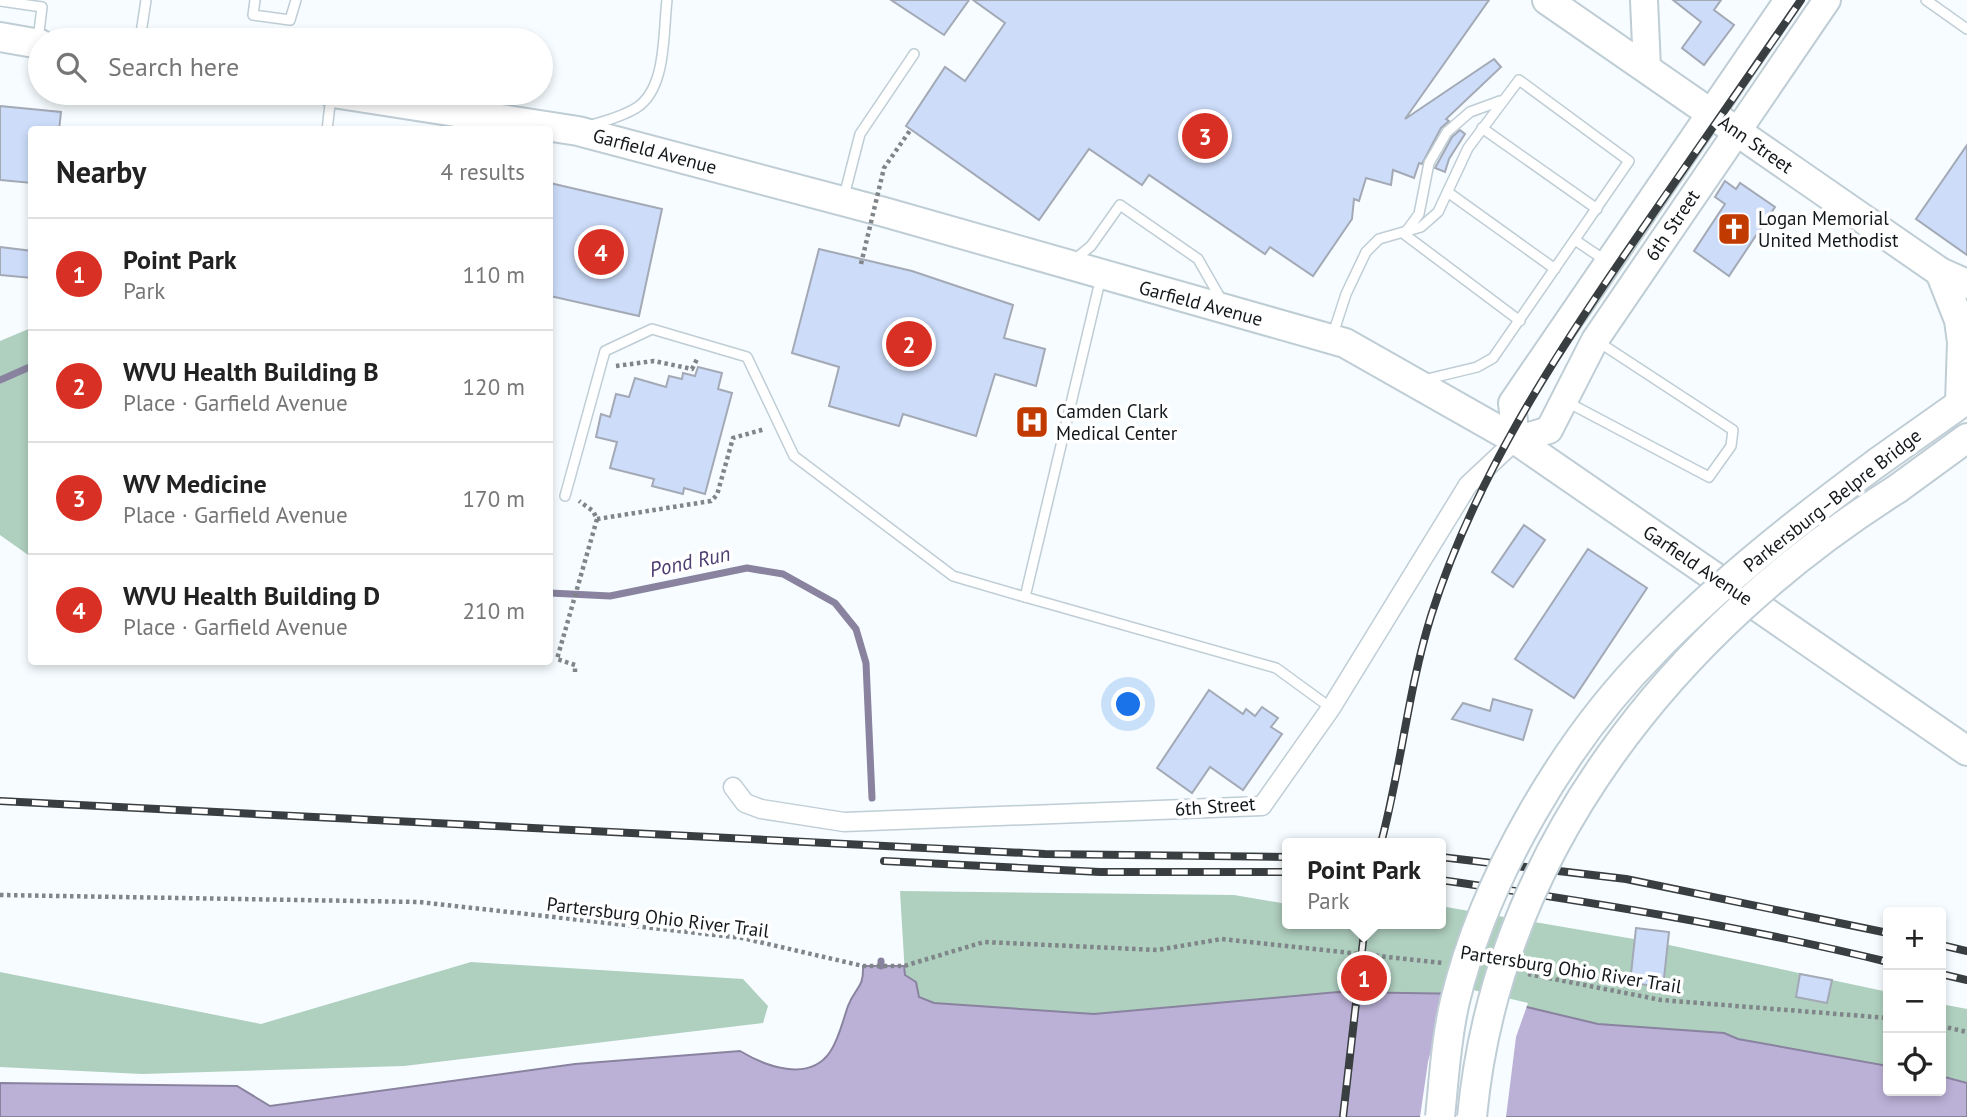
<!DOCTYPE html>
<html lang="en">
<head>
<meta charset="utf-8">
<style>
  body { margin:0; font-family:"PT Sans",sans-serif; background:#f2f2f2; color:#222 }
  .controls { position:absolute; right:21px; bottom:21px; display:grid; overflow:hidden; border-radius:7px; box-shadow:0 4px 10px #0003 }
  .controls button { width:63px; height:63px; display:grid; place-items:center; padding:0; border:0; border-bottom:2px solid #e0e0e0; background:#fff; color:#222; font:35px sans-serif }
  .you { position:absolute; left:1129px; top:705px; width:24px; height:24px; margin:-18px; border:5px solid #fff; border-radius:50%; background:#1a73e8; box-shadow:0 0 0 10px #1a73e833 }
  .badge { display:grid; place-items:center; width:46px; height:46px; border-radius:50%; background:#d93025; color:#fff; font-size:23px; font-weight:700 }
  .pin { position:absolute; translate:-50% -50%; border:4px solid #fff; box-shadow:0 2px 7px #0006 }
  .popup { position:absolute; left:1282px; top:838px; width:164px; height:91px; box-sizing:border-box; display:grid; place-content:center; border-radius:7px; background:#fff; filter:drop-shadow(0 2px 5px #0005); font-size:23px; white-space:nowrap; color:#767676 }
  .popup b { font-size:26px; color:#222 }
  .popup::after { content:''; position:absolute; left:50%; top:100%; margin-left:-14px; border:14px solid transparent; border-top-color:#fff }
  .list { margin:0; padding:0; list-style:none }
  h2 { display:flex; justify-content:space-between; align-items:center; height:91px; margin:0; padding:0 28px; font-size:30px }
  h2 small { font-size:23px; font-weight:400; color:#767676 }
  .list li { display:grid; grid-template-columns:46px 1fr auto; gap:21px; align-items:center; box-sizing:border-box; height:112px; padding:0 28px; border-top:2px solid #e0e0e0 }
  .list b { display:block; font-size:26px; white-space:nowrap }
  .list p { margin:0; font-size:23px; white-space:nowrap; color:#767676 }
  .list em { font-size:23px; font-style:normal; color:#767676 }
  .icon { flex:none; width:38px; height:38px; fill:none; stroke:currentColor; stroke-width:2; stroke-linecap:round; stroke-linejoin:round }
  .map { position:relative; flex:none; width:1967px; height:1117px; overflow:hidden }
  .search { position:absolute; background:#fff; box-shadow:0 4px 10px #0003; left:28px; top:28px; width:525px; height:77px; display:flex; align-items:center; gap:18px; box-sizing:border-box; padding:0 24px; border-radius:38px; color:#767676; font-size:26px }
  .panel { position:absolute; background:#fff; box-shadow:0 4px 10px #0003; left:28px; top:126px; width:525px; height:539px; border-radius:7px }
  .map>svg:first-child { display:block }
  .green { fill:#afcfbf }
  .water { fill:#bbb1d7; stroke:#89839f; stroke-width:2 }
  .pier { fill:#f6fcff }
  .lines { fill:none; stroke-linecap:round; stroke-linejoin:round }
  .stream { stroke:#89839f; stroke-width:7 }
  .building { fill:#ccdcf9; stroke:#a3a9b5; stroke-width:2 }
  .lane-casing { stroke:#bfcdd5; stroke-width:12 }
  .street-casing { stroke:#bfcdd5; stroke-width:21 }
  .secondary-casing { stroke:#bfcdd5; stroke-width:30 }
  .primary-casing { stroke:#bfcdd5; stroke-width:32 }
  .path { stroke:#7f8588; stroke-width:4.5; stroke-dasharray:3.5 3.5; stroke-linecap:butt }
  .lane { stroke:#fff; stroke-width:9 }
  .street { stroke:#fff; stroke-width:18 }
  .secondary { stroke:#fff; stroke-width:26 }
  .primary { stroke:#fff; stroke-width:28 }
  .rail-casing { stroke:#393e41; stroke-width:8 }
  .rail { stroke:#fff; stroke-width:5; stroke-dasharray:16; stroke-linecap:butt }
  .primary-bridge-casing { stroke:#bfcdd5; stroke-width:32; stroke-linecap:butt }
  .path-bridge { stroke:#7f8588; stroke-width:4.5; stroke-dasharray:3.5 3.5; stroke-linecap:butt }
  .primary-bridge { stroke:#fff; stroke-width:28 }
  .labels { text-anchor:middle; stroke-width:7; stroke-linejoin:round; paint-order:stroke }
  .street-label { font-size:19px; fill:#13181b; stroke:#fff }
  .poi-label { font-size:19px; fill:#13181b; stroke:#fff; text-anchor:start }
  .water-label { font-size:21px; font-style:italic; fill:#4d3c6f; stroke:#fff }
</style>
</head>
<body>
<div class="map">
<svg width="1967" height="1117" viewBox="0 0 1967 1117">
  <rect width="100%" height="100%" fill="#f6fcff"/>
  <!-- green -->
  <g class="green">
    <path d="M31,328V557L0,535V341Z"/>
    <path d="M900,891L1234,895L1287,904V924H1441V908L1446,907L1669,945L1888,992V1066L1738,1039L1724,1033L1598,1024L1472,994L1338,992L1094,1014L934,1003L919,997L905,975Z"/>
    <path d="M471,962L743,979L768,1006L763,1023L404,1066L142,1074L0,1067V972L261,1024Z"/>
    <path d="M1941,1004L1967,1009V1083L1941,1076Z"/>
  </g>
  <!-- water -->
  <path class="water" d="M863,966H904L905,975L916,982L919,997L934,1003L1094,1014L1338,992L1472,994L1598,1024L1724,1033L1738,1039L1888,1066V1091H1941V1076L1967,1083V1117H0V1083L237,1086L270,1106L575,1064L740,1051C765,1066 809,1083 830,1052C839,1039 843,1020 848,1006C855,987 864,989 863,966Z"/>
  <!-- pier -->
  <path class="pier" d="M1446,990H1473L1528,1003L1516,1037L1506,1117H1420L1428,1062Z"/>
  <g class="lines">
    <!-- stream -->
    <g class="stream">
      <path d="M0,380L32,366"/>
      <path d="M550,593L610,596L747,568L783,574L835,603L856,629L866,663L872,798"/>
      <path d="M881,961V966"/>
    </g>
  </g>
  <!-- building -->
  <g class="building">
    <path d="M891,0H969L944,35Z"/>
    <path d="M973,0H1489L1405,119L1494,59L1501,67L1446,119L1449,121L1441,128L1422,164L1419,163L1414,178L1393,170L1391,185L1366,178L1359,201L1354,199L1352,219L1313,276L1270,247L1265,254L1149,175L1142,185L1089,149L1039,220L906,126L945,67L965,81L1005,23Z"/>
    <path d="M1673,0H1721L1714,10L1734,25L1704,65L1682,48L1701,22Z"/>
    <path d="M0,106L61,112L59,130H32V183L0,180Z"/>
    <path d="M1460,130L1465,134L1449,159L1445,172L1435,168L1452,137Z"/>
    <path d="M1967,145V255L1916,219Z"/>
    <path d="M1725,181L1736,189L1740,183L1775,207L1729,276L1694,251L1725,204L1715,197Z"/>
    <path d="M550,183L662,209L639,316L550,296Z"/>
    <path d="M0,247L32,251V278L0,275Z"/>
    <path d="M819,249L912,271L1013,305L1004,338L1045,349L1036,386L995,374L976,436L903,414L899,426L829,406L839,367L792,353Z"/>
    <path d="M698,367L722,373L718,389L732,393L705,494L684,488L683,494L652,486L654,479L610,468L617,442L596,437L601,414L610,417L616,394L629,397L635,378L666,387L669,376L682,379L683,373L695,376Z"/>
    <path d="M1524,525L1545,540L1513,587L1492,572Z"/>
    <path d="M1588,549L1647,588L1574,698L1515,659Z"/>
    <path d="M1209,690L1243,714L1246,709L1255,716L1262,707L1278,718L1271,727L1282,734L1243,790L1210,767L1192,793L1157,768Z"/>
    <path d="M1493,699L1532,710L1523,740L1452,719L1463,703L1490,711Z"/>
    <path d="M1636,928L1669,932L1663,987L1630,983Z"/>
    <path d="M1800,974L1832,980L1827,1003L1796,997Z"/>
  </g>
  <g class="lines">
    <defs>
      <g id="lane">
        <path d="M255,0L253,15L290,20L296,0"/>
        <path d="M1926,0L1967,29"/>
        <path d="M0,1L42,7L38,40"/>
        <path d="M140,40L146,0"/>
        <path d="M589,126C604,121 622,117 636,108C667,89 663,32 667,0"/>
        <path d="M1482,128L1597,209"/>
        <path d="M327,130L331,96"/>
        <path d="M1449,193L1555,269"/>
        <path d="M844,196L860,134L914,54"/>
        <path d="M1405,233L1419,214L1429,163L1447,132L1470,112L1500,101"/>
        <path d="M1404,234L1520,321"/>
        <path d="M1575,240L1606,261"/>
        <path d="M1074,260L1091,246L1120,205L1198,259L1222,301"/>
        <path d="M1101,277L1025,597L1276,668L1331,708"/>
        <path d="M1333,334L1346,294L1366,252L1379,239L1421,227L1438,212L1468,148L1519,80L1629,161L1493,358L1477,367L1423,380"/>
        <path d="M1567,402L1709,477L1731,446L1733,430L1597,341"/>
        <path d="M565,496L605,351L652,329L747,357L794,456L953,576L1025,597"/>
      </g>
      <path id="street" d="M733,787L745,803L761,809L844,822L1262,806L1331,708L1468,485L1516,440"/>
      <g id="secondary">
        <path d="M1644,0L1647,68"/>
        <path d="M1788,0L1512,403L1516,440L1549,430L1595,340L1827,0"/>
      </g>
      <g id="primary">
        <path d="M1547,0L1940,272L1967,284"/>
        <path d="M0,37L40,44"/>
        <path d="M333,93L578,131L884,212L1345,343L1516,440L1967,751"/>
        <path d="M1940,272L1959,320L1962,342L1960,403"/>
        <path d="M1878,462L1967,399"/>
        <path d="M1897,489L1967,438"/>
      </g>
    </defs>
    <!-- lane casing -->
    <use href="#lane" class="lane-casing"/>
    <!-- street casing -->
    <use href="#street" class="street-casing"/>
    <!-- secondary casing -->
    <use href="#secondary" class="secondary-casing"/>
    <!-- primary casing -->
    <use href="#primary" class="primary-casing"/>
    <!-- path -->
    <g class="path">
      <path d="M616,366L654,361L692,369L698,357"/>
      <path d="M597,519L711,501L717,495L733,438L765,429"/>
      <path d="M575,672V665L557,659L597,519L593,511L579,501"/>
      <path d="M0,895L419,902L742,938L863,966H904L984,942L1157,950L1222,939L1443,963"/>
      <path d="M1528,974L1661,1000L1888,1018"/>
      <path d="M1941,1026L1967,1032"/>
    </g>
    <!-- lane -->
    <use href="#lane" class="lane"/>
    <!-- street -->
    <use href="#street" class="street"/>
    <!-- secondary -->
    <use href="#secondary" class="secondary"/>
    <!-- primary -->
    <use href="#primary" class="primary"/>
    <defs>
      <g id="rail">
        <path d="M0,801L1045,854L1287,857"/>
        <path d="M1381,843C1401,768 1408,690 1431,616C1474,480 1552,360 1632,244C1688,162 1745,82 1801,0"/>
        <path d="M1441,857L1626,879L1888,933"/>
        <path d="M884,861L1100,872H1287"/>
        <path d="M1441,880C1591,902 1741,926 1888,962"/>
        <path d="M1941,945L1967,951"/>
        <path d="M1941,974L1967,980"/>
        <path d="M1343,1117L1365,924"/>
      </g>
    </defs>
    <!-- rail casing -->
    <use href="#rail" class="rail-casing"/>
    <!-- rail -->
    <use href="#rail" class="rail"/>
    <defs>
      <g id="primary-bridge">
        <path d="M1440,1117C1444,1079 1446,1039 1455,1001C1485,877 1565,740 1655,650C1723,580 1800,520 1878,462"/>
        <path d="M1472,1117C1497,849 1675,629 1897,489"/>
      </g>
    </defs>
    <!-- primary-bridge casing -->
    <use href="#primary-bridge" class="primary-bridge-casing"/>
    <!-- path-bridge -->
    <path class="path-bridge" d="M861,264L884,168L911,129"/>
    <!-- primary-bridge -->
    <use href="#primary-bridge" class="primary-bridge"/>
  </g>
  <!-- icons -->
  <defs>
    <symbol id="church-square" viewBox="-11 -11 22 22"><rect x="-9" y="-9" width="18" height="18" rx="4" fill="#c13a00" stroke="#fff"/><path d="M-1.2-6h2.4v3.5h3.3v2.4h-3.3V6h-2.4V-.1h-3.3v-2.4h3.3Z" fill="#fff"/></symbol>
    <symbol id="hospital-square" viewBox="-11 -11 22 22"><rect x="-9" y="-9" width="18" height="18" rx="4" fill="#c13a00" stroke="#fff"/><path d="M-5-5h3v3.5h4V-5h3V5h-3V1.5h-4V5h-3Z" fill="#fff"/></symbol>
  </defs>
  <g fill-rule="evenodd">
    <use href="#church-square" x="1715" y="210" width="38" height="38"/>
    <use href="#hospital-square" x="1013" y="403" width="38" height="38"/>
  </g>
  <g class="labels">
    <!-- street labels -->
    <g class="street-label">
      <text transform="translate(1756 144) rotate(35)" y="7">Ann Street</text>
      <text transform="translate(655 151) rotate(15)" y="7">Garfield Avenue</text>
      <text transform="translate(1672 225) rotate(-56)" y="7">6th Street</text>
      <text transform="translate(1201 303) rotate(15)" y="7">Garfield Avenue</text>
      <text transform="translate(1832 500) rotate(-38)" y="7">Parkersburg–Belpre Bridge</text>
      <text transform="translate(1698 565) rotate(34)" y="7">Garfield Avenue</text>
      <text transform="translate(1215 806) rotate(-4)" y="7">6th Street</text>
      <text transform="translate(658 917) rotate(7)" y="7">Partersburg Ohio River Trail</text>
      <text transform="translate(1571 969) rotate(9)" y="7">Partersburg Ohio River Trail</text>
    </g>
    <!-- poi labels -->
    <g class="poi-label">
      <text x="1758" y="225">Logan Memorial<tspan x="1758" dy="22">United Methodist</tspan></text>
      <text x="1056" y="418">Camden Clark<tspan x="1056" dy="22">Medical Center</tspan></text>
    </g>
    <!-- water labels -->
    <g class="water-label">
      <text transform="translate(690 562) rotate(-12)" y="7">Pond Run</text>
    </g>
  </g>
</svg>
<div class="controls">
<button>+</button>
<button>−</button>
<button><svg class="icon" aria-label="locate" viewBox="0 0 24 24"><circle cx="12" cy="12" r="6"/><path d="M12 2v4M12 18v4M2 12h4M18 12h4"/></svg></button>
</div>
<div class="you"></div>
<div class="pin badge" style="left:1364px;top:978px">1</div>
<div class="popup"><b>Point Park</b>Park</div>
<div class="pin badge" style="left:909px;top:344px">2</div>
<div class="pin badge" style="left:1205px;top:136px">3</div>
<div class="pin badge" style="left:601px;top:252px">4</div>
<div class="search"><svg class="icon" aria-label="search" viewBox="0 0 24 24"><circle cx="10" cy="10" r="6"/><path d="M15 15l6 6"/></svg>Search here</div>
<section class="panel">
<h2>Nearby<small>4 results</small></h2>
<ul class="list">
<li><span class="badge">1</span><div><b>Point Park</b><p>Park</p></div><em>110 m</em></li>
<li><span class="badge">2</span><div><b>WVU Health Building B</b><p>Place · Garfield Avenue</p></div><em>120 m</em></li>
<li><span class="badge">3</span><div><b>WV Medicine</b><p>Place · Garfield Avenue</p></div><em>170 m</em></li>
<li><span class="badge">4</span><div><b>WVU Health Building D</b><p>Place · Garfield Avenue</p></div><em>210 m</em></li>
</ul>
</section>
</div>
</body>
</html>
